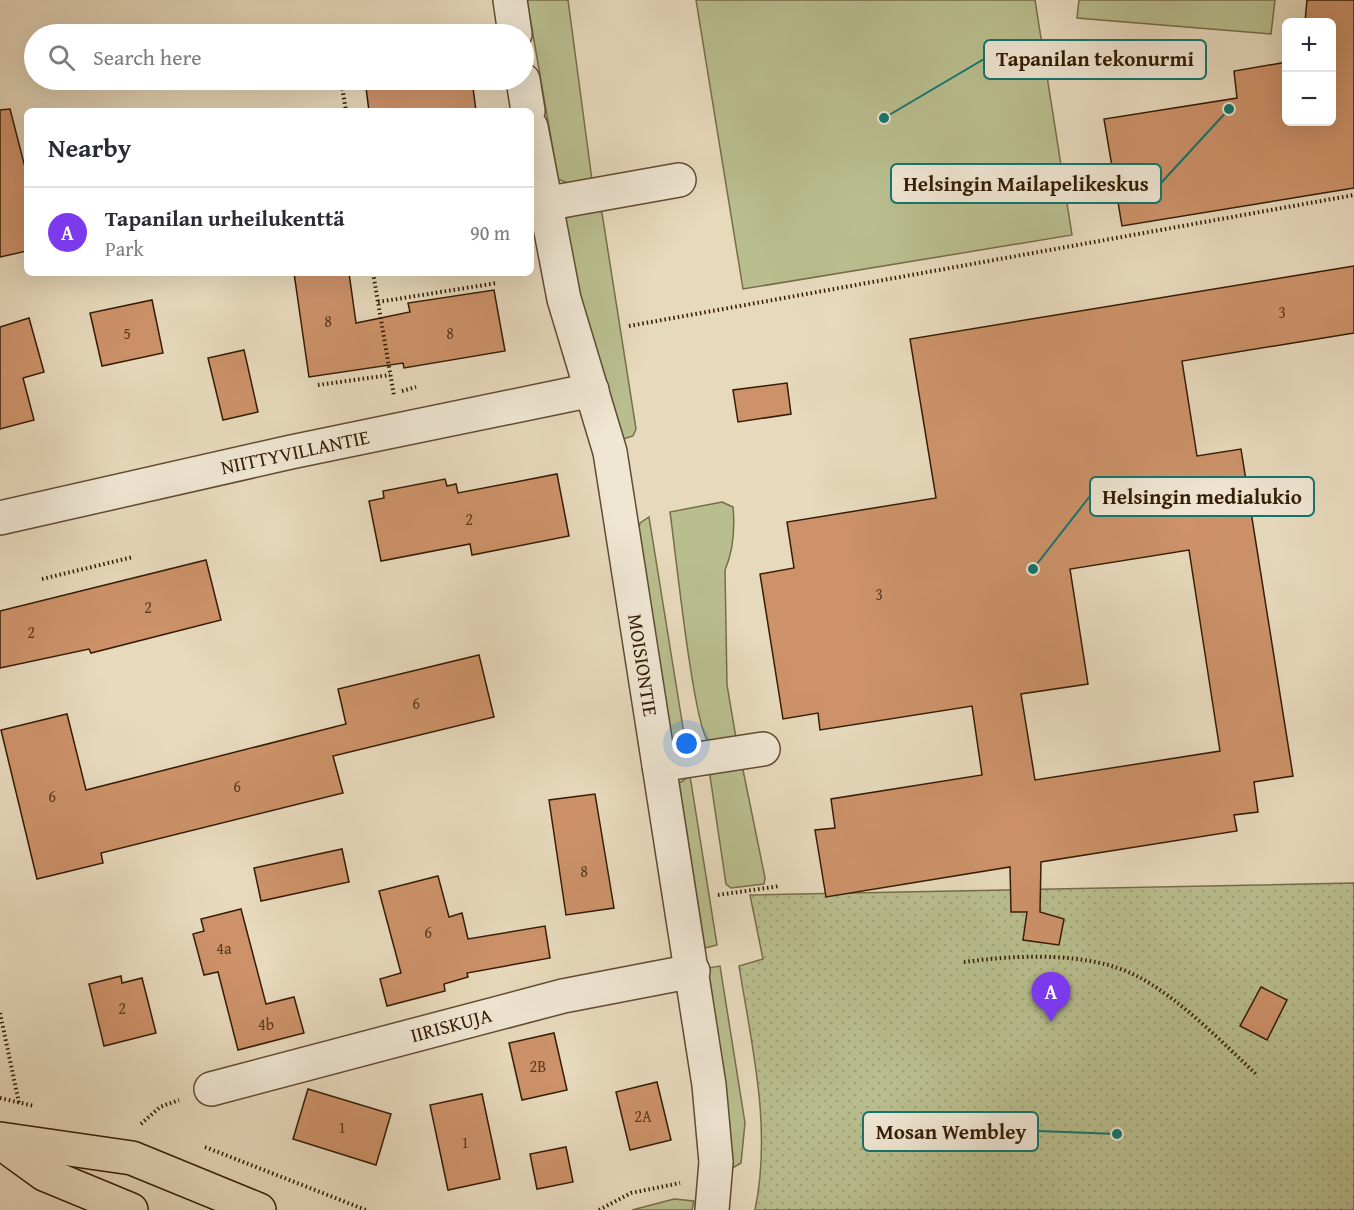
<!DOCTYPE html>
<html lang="en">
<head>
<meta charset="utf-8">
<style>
  body { margin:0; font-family:"Gentium Book Plus",serif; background:#f2f2f3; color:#2b2b33 }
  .controls { position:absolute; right:18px; top:18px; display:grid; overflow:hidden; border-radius:9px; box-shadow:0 6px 24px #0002 }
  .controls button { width:54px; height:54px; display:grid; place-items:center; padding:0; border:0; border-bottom:2px solid #e1e1e2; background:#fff; color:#2b2b33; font:30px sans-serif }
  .you { position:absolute; left:687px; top:744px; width:21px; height:21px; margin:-15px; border:4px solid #fff; border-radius:50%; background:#1a73e8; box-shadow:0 0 0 9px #1a73e833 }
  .badge { display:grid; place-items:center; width:39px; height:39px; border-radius:50%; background:#7c3aed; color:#fff; font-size:20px; font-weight:700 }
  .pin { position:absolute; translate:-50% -50px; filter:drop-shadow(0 2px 3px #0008) }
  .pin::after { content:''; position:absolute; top:32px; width:21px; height:18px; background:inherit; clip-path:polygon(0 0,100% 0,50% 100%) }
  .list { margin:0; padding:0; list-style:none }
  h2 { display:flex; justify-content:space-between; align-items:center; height:78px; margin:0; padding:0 24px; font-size:26px }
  h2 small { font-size:20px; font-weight:400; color:#7c7c81 }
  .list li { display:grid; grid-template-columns:39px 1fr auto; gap:18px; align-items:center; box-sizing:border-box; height:90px; padding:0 24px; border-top:2px solid #e1e1e2 }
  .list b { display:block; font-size:22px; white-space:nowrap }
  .list p { margin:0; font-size:20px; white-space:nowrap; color:#7c7c81 }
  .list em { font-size:20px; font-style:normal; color:#7c7c81 }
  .icon { flex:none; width:33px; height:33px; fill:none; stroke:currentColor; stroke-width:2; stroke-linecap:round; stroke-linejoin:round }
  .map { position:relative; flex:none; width:1354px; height:1210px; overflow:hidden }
  .search { position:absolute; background:#fff; box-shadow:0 6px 24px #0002; left:24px; top:24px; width:510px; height:66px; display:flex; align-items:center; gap:15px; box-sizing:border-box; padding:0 21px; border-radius:33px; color:#7c7c81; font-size:22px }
  .panel { position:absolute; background:#fff; box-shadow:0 6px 24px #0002; left:24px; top:108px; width:510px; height:168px; border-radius:9px }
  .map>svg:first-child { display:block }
  .grass { fill:#b9be8e; stroke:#776d49; stroke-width:1.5 }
  .park { fill:url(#park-dots); stroke:#776d49; stroke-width:1.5 }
  .building { fill:#cd926a; stroke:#351c04; stroke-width:1.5; fill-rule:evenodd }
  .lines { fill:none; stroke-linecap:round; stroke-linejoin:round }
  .minor-casing { stroke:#624b32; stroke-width:36 }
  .major-casing { stroke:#351c04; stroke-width:36 }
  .path { stroke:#351c04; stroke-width:4; stroke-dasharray:1.5 3; stroke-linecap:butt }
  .minor { stroke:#efe6d3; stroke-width:33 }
  .major { stroke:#e7d9bc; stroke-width:33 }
  .labels { text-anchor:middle; stroke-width:4.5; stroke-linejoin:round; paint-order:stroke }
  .number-label { font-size:16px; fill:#5b3a1e }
  .street-label { font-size:20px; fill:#351c04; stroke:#efe6d3 }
  .leader { fill:none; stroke:#0f766e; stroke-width:2 }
  .callout-dot { fill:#0f766e; stroke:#efe6d3; stroke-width:2 }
  .callout { fill:#efe6d3; stroke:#0f766e; stroke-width:2 }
  .callout-label { font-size:21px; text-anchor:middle; font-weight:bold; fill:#351c04 }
</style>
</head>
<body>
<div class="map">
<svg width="1354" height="1210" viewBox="0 0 1354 1210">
  <defs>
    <pattern id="park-dots" width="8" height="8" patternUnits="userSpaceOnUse" patternTransform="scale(1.5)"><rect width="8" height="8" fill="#b9be8e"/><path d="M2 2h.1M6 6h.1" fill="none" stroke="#a0a379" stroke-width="1.8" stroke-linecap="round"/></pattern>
  </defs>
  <rect width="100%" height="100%" fill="#e7d9bc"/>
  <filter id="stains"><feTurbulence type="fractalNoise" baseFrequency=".00333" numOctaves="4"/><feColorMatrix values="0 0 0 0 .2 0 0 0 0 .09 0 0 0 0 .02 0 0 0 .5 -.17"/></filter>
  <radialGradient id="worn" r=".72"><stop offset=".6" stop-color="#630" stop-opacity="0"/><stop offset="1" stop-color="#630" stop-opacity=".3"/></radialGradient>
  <!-- grass -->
  <g class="grass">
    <path d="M527,0H568L592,180L572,185L558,179Z"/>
    <path d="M696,0H1035L1072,235L743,289Z"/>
    <path d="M1079,0H1275L1271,34L1077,18Z"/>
    <path d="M596,207L602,213L636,429L633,436L620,440L578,290L564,228L566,219L575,210Z"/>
    <path d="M722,502L733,507C735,529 734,549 725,570L727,685L736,738L708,741C693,723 675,547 670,512Z"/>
    <path d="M649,517L685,740L671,738L638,531L640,523Z"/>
    <path d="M742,765L765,878L764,884L731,888L726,884L710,776L712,771Z"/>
    <path d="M690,776L717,945L705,948L679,783Z"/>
    <path d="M720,966L745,1123L741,1163L731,1169L730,1126L708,968Z"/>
    <path d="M674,1199L694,1201L692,1210H632Z"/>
  </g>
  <!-- park -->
  <path class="park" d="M1354,883V1210H755C772,1128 752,1047 739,966L763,959L750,895Z"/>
  <!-- building -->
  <g class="building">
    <path d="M1307,0H1354V188L1122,226L1104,119L1237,98L1234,71L1287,62V122H1332V22H1305Z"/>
    <path d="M365,80H472L476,111H369Z"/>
    <path d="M10,109L27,175V251L0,257V110Z"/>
    <path d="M1354,266V333L1182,361L1197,456L1241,449L1293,776L1254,782L1258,812L1234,815L1237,831L1041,862L1040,912L1064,919L1059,945L1023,940L1027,912H1011L1010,867L826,897L815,830L835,828L831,799L982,775L972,706L820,730L818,713L783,719L760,574L794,568L787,522L936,498L910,339ZM1189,550L1220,751L1035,780L1021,694L1088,684L1070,569Z"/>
    <path d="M294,273H349L356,323L410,312L408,303L494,290L505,351L404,368L403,363L309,377Z"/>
    <path d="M152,300L163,353L102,366L90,313Z"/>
    <path d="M29,318L44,372L23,378L34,420L0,429V327Z"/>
    <path d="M244,350L258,412L223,420L208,358Z"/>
    <path d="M787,383L791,414L738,422L733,390Z"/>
    <path d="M557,474L569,536L472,555L470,544L381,561L369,501L384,498L383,491L445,479L447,486L456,484L458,493Z"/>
    <path d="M206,560L221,620L91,653L89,649L0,668V611Z"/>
    <path d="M479,655L494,717L333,756L343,793L101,853L103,863L37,879L1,730L67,714L86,790L346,724L338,689Z"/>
    <path d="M595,794L614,908L566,915L549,800Z"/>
    <path d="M342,849L349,882L261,901L254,868Z"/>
    <path d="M438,876L449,917L462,913L468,939L545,926L550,958L467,973L468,977L444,984L445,991L387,1006L380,979L401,973L379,891Z"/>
    <path d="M241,909L266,1004L294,997L304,1033L238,1050L218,972L204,975L193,934L204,931L201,919Z"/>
    <path d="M121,976L122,983L142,978L156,1033L104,1046L89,984Z"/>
    <path d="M1261,987L1287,1000L1267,1040L1240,1026Z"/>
    <path d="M554,1033L567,1090L522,1100L509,1043Z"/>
    <path d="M657,1082L671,1140L630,1150L616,1092Z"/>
    <path d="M308,1089L391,1114L376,1165L293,1139Z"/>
    <path d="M482,1094L500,1179L448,1190L430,1105Z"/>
    <path d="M566,1147L573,1182L537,1189L530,1154Z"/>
  </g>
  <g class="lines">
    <defs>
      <g id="minor">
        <path d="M510,0L515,34"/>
        <path d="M523,80L528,111"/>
        <path d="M531,127L564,299L610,452L709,1085L716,1162L712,1210"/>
        <path d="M544,204L679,180"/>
        <path d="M0,518L291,452L592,390"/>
        <path d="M659,765L763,749"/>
        <path d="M211,1089L563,996L693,971"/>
      </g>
      <g id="major">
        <path d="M0,1139L132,1158L259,1210"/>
        <path d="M0,1142L44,1174L131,1210"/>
      </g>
    </defs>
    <!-- minor casing -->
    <use href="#minor" class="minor-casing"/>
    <!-- major casing -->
    <use href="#major" class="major-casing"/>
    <!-- path -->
    <g class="path">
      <path d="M341,80L346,111"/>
      <path d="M373,273L394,396"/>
      <path d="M378,302L497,283"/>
      <path d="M629,326L1354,195"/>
      <path d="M318,385L390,375"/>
      <path d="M402,391L416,387"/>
      <path d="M42,579L133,557"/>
      <path d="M718,895L780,886"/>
      <path d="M964,962C1017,955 1088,951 1137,976C1179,998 1222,1042 1257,1075"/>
      <path d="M0,1013L19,1103"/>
      <path d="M0,1098L34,1106"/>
      <path d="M141,1124L160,1107L179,1100"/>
      <path d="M205,1147L366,1210"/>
      <path d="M599,1210L631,1193L680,1183"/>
    </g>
    <!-- minor -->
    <use href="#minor" class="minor"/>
    <!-- major -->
    <use href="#major" class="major"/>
  </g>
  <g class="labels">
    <!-- number labels -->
    <g class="number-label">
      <text x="1282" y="318">3</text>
      <text x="328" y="327">8</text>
      <text x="127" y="339">5</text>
      <text x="450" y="339">8</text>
      <text x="469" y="525">2</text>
      <text x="879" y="600">3</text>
      <text x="148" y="613">2</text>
      <text x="31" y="638">2</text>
      <text x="416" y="709">6</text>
      <text x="237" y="792">6</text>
      <text x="52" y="802">6</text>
      <text x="584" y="877">8</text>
      <text x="428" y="938">6</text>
      <text x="224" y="954">4a</text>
      <text x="122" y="1014">2</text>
      <text x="266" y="1030">4b</text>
      <text x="538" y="1072">2B</text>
      <text x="643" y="1122">2A</text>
      <text x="342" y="1133">1</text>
      <text x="465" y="1148">1</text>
    </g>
    <!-- street labels -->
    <g class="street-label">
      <text transform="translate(295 452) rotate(-12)" y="7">NIITTYVILLANTIE</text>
      <text transform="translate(643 665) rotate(81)" y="7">MOISIONTIE</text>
      <text transform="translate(451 1025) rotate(-15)" y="7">IIRISKUJA</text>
    </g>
  </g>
  <!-- callouts -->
  <path class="leader" d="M884 118L984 59M1229 109L1161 183M1033 569L1090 496M1117 1134L1038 1131"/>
  <g class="callout-dot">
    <circle cx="884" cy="118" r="6"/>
    <circle cx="1229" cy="109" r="6"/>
    <circle cx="1033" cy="569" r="6"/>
    <circle cx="1117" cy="1134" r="6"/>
  </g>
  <g class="callout">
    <rect x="984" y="40" width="222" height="39" rx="6"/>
    <rect x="891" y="164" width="270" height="39" rx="6"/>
    <rect x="1090" y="477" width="224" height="39" rx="6"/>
    <rect x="863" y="1112" width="175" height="39" rx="6"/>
  </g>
  <g class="callout-label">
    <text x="1095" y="66">Tapanilan tekonurmi</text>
    <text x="1026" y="191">Helsingin Mailapelikeskus</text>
    <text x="1202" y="504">Helsingin medialukio</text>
    <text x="951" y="1139">Mosan Wembley</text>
  </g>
  <rect width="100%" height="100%" filter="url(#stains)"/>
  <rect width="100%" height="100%" fill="url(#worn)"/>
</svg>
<div class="controls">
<button>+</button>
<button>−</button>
</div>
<div class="you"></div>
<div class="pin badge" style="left:1051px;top:1022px">A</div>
<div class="search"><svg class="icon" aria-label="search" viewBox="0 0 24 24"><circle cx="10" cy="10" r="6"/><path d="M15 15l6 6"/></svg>Search here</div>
<section class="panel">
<h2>Nearby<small></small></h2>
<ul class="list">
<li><span class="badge">A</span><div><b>Tapanilan urheilukenttä</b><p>Park</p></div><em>90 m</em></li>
</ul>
</section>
</div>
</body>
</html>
